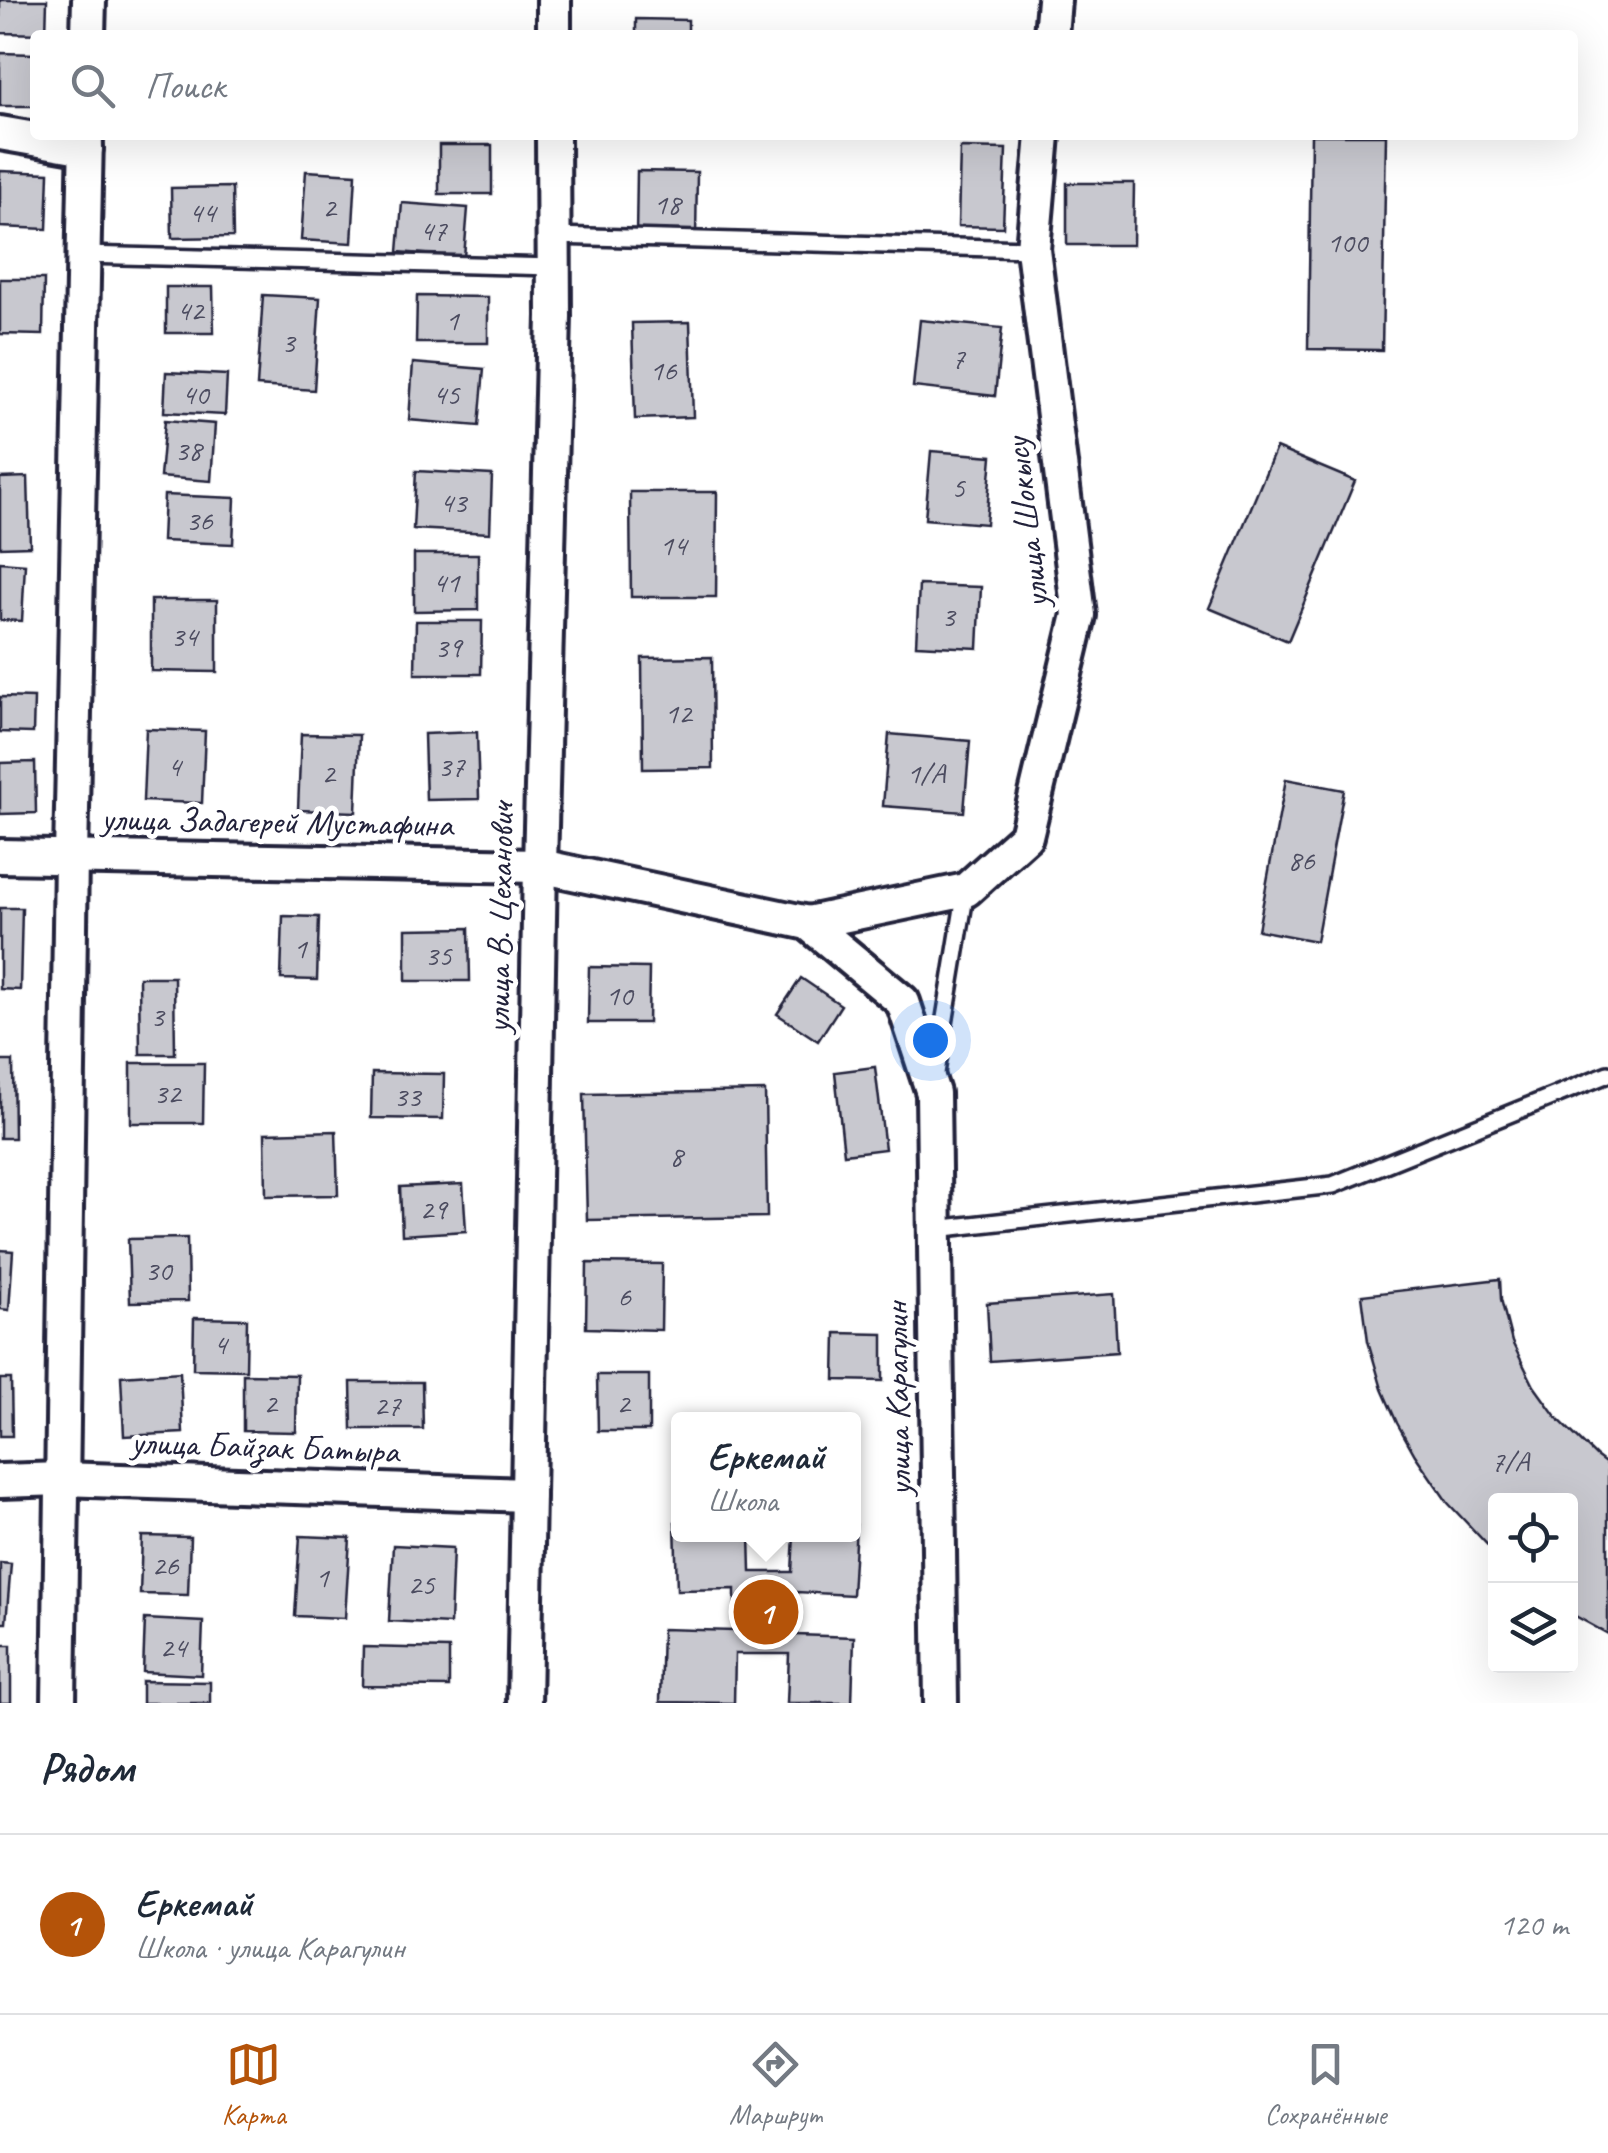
<!DOCTYPE html>
<html lang="ru">
<head>
<meta charset="utf-8">
<style>
  body { margin:0; font-family:Caveat,sans-serif; background:#f2f2f3; color:#1f2937 }
  .controls { position:absolute; right:30px; bottom:30px; display:grid; overflow:hidden; border-radius:10px; box-shadow:0 10px 40px #0002 }
  .controls button { width:90px; height:90px; display:grid; place-items:center; padding:0; border:0; border-bottom:2px solid #e0e1e3; background:#fff; color:#1f2937; font:50px sans-serif }
  .you { position:absolute; left:930px; top:1040px; width:35px; height:35px; margin:-25px; border:8px solid #fff; border-radius:50%; background:#1a73e8; box-shadow:0 0 0 15px #1a73e833 }
  .badge { display:grid; place-items:center; width:65px; height:65px; border-radius:50%; background:#b45309; color:#fff; font-size:32px; font-weight:700 }
  .pin { position:absolute; translate:-50% -50%; border:5px solid #fff; box-shadow:0 2px 10px #0006 }
  .popup { position:absolute; left:671px; top:1412px; width:190px; height:130px; box-sizing:border-box; display:grid; place-content:center; border-radius:10px; background:#fff; filter:drop-shadow(0 2px 8px #0005); font-size:32px; white-space:nowrap; color:#747a83 }
  .popup b { font-size:38px; color:#1f2937 }
  .popup::after { content:''; position:absolute; left:50%; top:100%; margin-left:-20px; border:20px solid transparent; border-top-color:#fff }
  .list { margin:0; padding:0; list-style:none }
  h2 { display:flex; justify-content:space-between; align-items:center; height:130px; margin:0; padding:0 40px; font-size:42px }
  h2 small { font-size:32px; font-weight:400; color:#747a83 }
  .list li { display:grid; grid-template-columns:65px 1fr auto; gap:30px; align-items:center; box-sizing:border-box; height:180px; padding:0 40px; border-top:2px solid #e0e1e3 }
  .list b { display:block; font-size:38px; white-space:nowrap }
  .list p { margin:0; font-size:32px; white-space:nowrap; color:#747a83 }
  .list em { font-size:32px; font-style:normal; color:#747a83 }
  .icon { flex:none; width:55px; height:55px; fill:none; stroke:currentColor; stroke-width:2; stroke-linecap:round; stroke-linejoin:round }
  .map { position:relative; flex:none; width:1608px; height:1703px; overflow:hidden }
  .search { position:absolute; background:#fff; box-shadow:0 10px 40px #0002; left:30px; right:30px; top:30px; height:110px; display:flex; align-items:center; gap:25px; box-sizing:border-box; padding:0 35px; border-radius:10px; color:#747a83; font-size:38px }
  .sheet { height:310px; background:#fff }
  nav { display:flex; justify-content:space-around; align-items:center; box-sizing:border-box; height:140px; border-top:2px solid #e0e1e3; background:#fff; font-size:28px; color:#747a83 }
  nav a { display:grid; justify-items:center; gap:5px }
  nav .on { color:#b45309 }
  .map>svg:first-child { display:block }
  .building { fill:#c8c8cf; stroke:#22223b; stroke-width:2.5 }
  .lines { fill:none; stroke-linecap:round; stroke-linejoin:round }
  .service-casing { stroke:#22223b; stroke-width:22 }
  .minor-casing { stroke:#22223b; stroke-width:40 }
  .service { stroke:#fff; stroke-width:15 }
  .minor { stroke:#fff; stroke-width:32 }
  .labels { text-anchor:middle; stroke-width:10; stroke-linejoin:round; paint-order:stroke }
  .number-label { font-size:30px; fill:#4c4c60 }
  .street-label { font-size:35px; fill:#22223b; stroke:#fff }
</style>
</head>
<body>
<div class="map">
<svg width="1608" height="1703" viewBox="0 0 1608 1703">
  <rect width="100%" height="100%" fill="#fff"/>
  <filter id="ink" filterUnits="userSpaceOnUse"><feTurbulence type="fractalNoise" baseFrequency=".01" numOctaves="2"/><feDisplacementMap in="SourceGraphic" scale="20" xChannelSelector="R" yChannelSelector="G"/><feConvolveMatrix kernelMatrix="1 2 1 2 8 2 1 2 1" color-interpolation-filters="sRGB"/></filter>
  <g filter="url(#ink)">
    <!-- building -->
    <g class="building">
      <path d="M0,0H47L46,34L0,33Z"/>
      <path d="M636,19L688,20V35H636Z"/>
      <path d="M0,53L35,54V106H0Z"/>
      <path d="M1311,135H1386L1382,350L1308,349Z"/>
      <rect x="439" y="145" width="53" height="49"/>
      <path d="M960,148L1006,149L1003,227L958,226Z"/>
      <path d="M0,171L49,173L47,229L0,227Z"/>
      <path d="M306,171L356,174L352,243L301,240Z"/>
      <path d="M637,171L697,172L696,238L636,237Z"/>
      <path d="M1067,183H1134L1133,245H1067Z"/>
      <path d="M232,187L233,237L172,238L171,188Z"/>
      <path d="M402,203L468,208L464,257L398,252Z"/>
      <path d="M0,279H44L43,335L0,334Z"/>
      <path d="M166,287H213L214,333H166Z"/>
      <path d="M263,295L320,298L314,390L257,386Z"/>
      <path d="M417,296L488,297V343H416Z"/>
      <path d="M920,320L1002,328L995,396L913,387Z"/>
      <path d="M690,322L693,417L635,419L632,323Z"/>
      <path d="M413,363L484,369L479,426L409,420Z"/>
      <path d="M166,372L227,375L225,415L164,412Z"/>
      <path d="M165,420L215,424L211,481L160,477Z"/>
      <path d="M1276,448L1355,481L1288,641L1209,608Z"/>
      <path d="M931,451L992,456L986,524L925,519Z"/>
      <path d="M416,471L492,475L490,533L413,529Z"/>
      <path d="M28,477L30,546L0,547V478Z"/>
      <path d="M630,492H717L716,597H631Z"/>
      <path d="M164,495L235,498L233,544L162,541Z"/>
      <path d="M414,554H478V610L414,611Z"/>
      <path d="M0,562L25,564L22,621L0,620Z"/>
      <path d="M919,585L981,587L978,648L916,645Z"/>
      <path d="M151,600H217V672L151,671Z"/>
      <path d="M416,621H482L481,674H415Z"/>
      <path d="M712,657L713,768L643,769L642,658Z"/>
      <path d="M0,697L34,698L33,733L0,732Z"/>
      <path d="M146,729L205,731L202,803L143,801Z"/>
      <path d="M477,732L479,799L426,800L424,734Z"/>
      <path d="M301,734L359,735L356,812L298,810Z"/>
      <path d="M889,734L970,741L964,812L883,806Z"/>
      <path d="M35,762L36,813L0,814V763Z"/>
      <path d="M1286,779L1344,790L1316,941L1258,930Z"/>
      <path d="M0,908H22L20,990L0,989Z"/>
      <path d="M283,916L319,917L317,980L281,979Z"/>
      <path d="M469,928L470,981H406V929Z"/>
      <path d="M589,967L649,968L648,1023H588Z"/>
      <path d="M139,977H174L175,1054H140Z"/>
      <path d="M801,978L841,1005L818,1041L777,1014Z"/>
      <path d="M0,1061H13L14,1138H0Z"/>
      <path d="M131,1063H204L203,1123H131Z"/>
      <path d="M875,1067L885,1149L844,1154L835,1072Z"/>
      <path d="M372,1073L444,1074L443,1119L371,1118Z"/>
      <path d="M765,1091L767,1217L587,1220L584,1094Z"/>
      <path d="M336,1131L338,1195L266,1196L265,1133Z"/>
      <path d="M463,1184L466,1231L402,1235L400,1187Z"/>
      <path d="M187,1238L188,1301L130,1302L128,1239Z"/>
      <path d="M0,1250L13,1251L9,1310L0,1309Z"/>
      <path d="M587,1263L662,1264L661,1330L586,1328Z"/>
      <path d="M1500,1279L1501,1299L1512,1342L1534,1386L1557,1418L1596,1456L1608,1465V1634L1570,1613V1500H1496V1554L1448,1503L1415,1455L1397,1423L1382,1389L1368,1341L1362,1295Z"/>
      <path d="M1114,1294L1117,1352L990,1361L987,1303Z"/>
      <path d="M194,1318L247,1319L246,1370L193,1369Z"/>
      <path d="M836,1333L883,1334V1381L835,1380Z"/>
      <path d="M180,1372L183,1433L124,1436L121,1376Z"/>
      <path d="M243,1374L297,1375L296,1432L243,1431Z"/>
      <path d="M597,1375H649V1431H598Z"/>
      <path d="M0,1379H11L12,1436H0Z"/>
      <path d="M351,1382H422L423,1429H352Z"/>
      <path d="M675,1522H678V1534H750L751,1572H792L794,1534H854V1525H856L852,1595L797,1592V1635L854,1637L852,1703H787L789,1654H735L734,1703L660,1702L662,1629L735,1631V1589L677,1590Z"/>
      <path d="M142,1536L190,1537L188,1595L140,1594Z"/>
      <path d="M300,1536L350,1538L345,1618L295,1616Z"/>
      <path d="M393,1545L453,1548L450,1624L389,1621Z"/>
      <path d="M0,1563L11,1564L6,1623H0Z"/>
      <path d="M145,1619L203,1622L201,1675L143,1672Z"/>
      <rect x="0" y="1645" width="11" height="58"/>
      <path d="M363,1647L449,1649V1687L362,1686Z"/>
      <path d="M142,1681L210,1682V1703H142Z"/>
    </g>
    <g class="lines">
      <defs>
        <g id="service">
          <path d="M553,236L1033,249"/>
          <path d="M83,255L553,267"/>
          <path d="M935,1079L966,890"/>
          <path d="M935,1229L1333,1185L1608,1074"/>
        </g>
        <g id="minor">
          <path d="M88,35L89,0"/>
          <path d="M554,35V0"/>
          <path d="M1051,35L1054,0"/>
          <path d="M0,133L86,148"/>
          <path d="M0,856L540,866L808,923L903,1002L933,1093L941,1703"/>
          <path d="M808,923L966,890L1026,836L1079,615L1033,249L1043,135"/>
          <path d="M0,1481L62,1479L528,1495"/>
          <path d="M59,1703L71,857L86,135"/>
          <path d="M524,1703L540,866L554,316L553,135"/>
        </g>
      </defs>
      <!-- service casing -->
      <use href="#service" class="service-casing"/>
      <!-- minor casing -->
      <use href="#minor" class="minor-casing"/>
      <!-- service -->
      <use href="#service" class="service"/>
      <!-- minor -->
      <use href="#minor" class="minor"/>
    </g>
  </g>
  <g class="labels">
    <!-- number labels -->
    <g class="number-label">
      <text x="667" y="214">18</text>
      <text x="329" y="217">2</text>
      <text x="202" y="222">44</text>
      <text x="433" y="240">47</text>
      <text x="1347" y="252">100</text>
      <text x="190" y="320">42</text>
      <text x="452" y="330">1</text>
      <text x="288" y="352">3</text>
      <text x="958" y="368">7</text>
      <text x="663" y="380">16</text>
      <text x="195" y="404">40</text>
      <text x="446" y="404">45</text>
      <text x="188" y="460">38</text>
      <text x="958" y="497">5</text>
      <text x="453" y="512">43</text>
      <text x="199" y="530">36</text>
      <text x="673" y="555">14</text>
      <text x="446" y="592">41</text>
      <text x="948" y="626">3</text>
      <text x="184" y="646">34</text>
      <text x="448" y="657">39</text>
      <text x="678" y="723">12</text>
      <text x="174" y="776">4</text>
      <text x="451" y="776">37</text>
      <text x="328" y="783">2</text>
      <text x="926" y="783">1/А</text>
      <text x="1301" y="870">86</text>
      <text x="300" y="958">1</text>
      <text x="438" y="965">35</text>
      <text x="619" y="1005">10</text>
      <text x="157" y="1026">3</text>
      <text x="167" y="1103">32</text>
      <text x="407" y="1106">33</text>
      <text x="676" y="1166">8</text>
      <text x="433" y="1219">29</text>
      <text x="158" y="1280">30</text>
      <text x="624" y="1306">6</text>
      <text x="220" y="1354">4</text>
      <text x="270" y="1413">2</text>
      <text x="623" y="1413">2</text>
      <text x="387" y="1415">27</text>
      <text x="1510" y="1471">7/А</text>
      <text x="165" y="1575">26</text>
      <text x="322" y="1587">1</text>
      <text x="421" y="1594">25</text>
      <text x="173" y="1657">24</text>
    </g>
    <!-- street labels -->
    <g class="street-label">
      <text transform="translate(1026 523) rotate(-97)" y="12">улица Шокысу</text>
      <text transform="translate(277 821) rotate(1)" y="12">улица Задагерей Мустафина</text>
      <text transform="translate(499 918) rotate(-89)" y="12">улица В. Цеханович</text>
      <text transform="translate(897 1399) rotate(-91)" y="12">улица Карагулин</text>
      <text transform="translate(265 1446) rotate(2)" y="12">улица Байзак Батыра</text>
    </g>
  </g>
</svg>
<div class="controls">
<button><svg class="icon" aria-label="locate" viewBox="0 0 24 24"><circle cx="12" cy="12" r="6"/><path d="M12 2v4M12 18v4M2 12h4M18 12h4"/></svg></button>
<button><svg class="icon" aria-label="layers" viewBox="0 0 24 24"><path d="M12 4l9 5-9 5-9-5zM3 14l9 5 9-5"/></svg></button>
</div>
<div class="you"></div>
<div class="pin badge" style="left:766px;top:1612px">1</div>
<div class="popup"><b>Еркемай</b>Школа</div>
<div class="search"><svg class="icon" aria-label="search" viewBox="0 0 24 24"><circle cx="10" cy="10" r="6"/><path d="M15 15l6 6"/></svg>Поиск</div>
</div>
<section class="sheet">
<h2>Рядом<small></small></h2>
<ul class="list">
<li><span class="badge">1</span><div><b>Еркемай</b><p>Школа · улица Карагулин</p></div><em>120 m</em></li>
</ul>
</section>
<nav>
<a class="on"><svg class="icon" aria-label="map" viewBox="0 0 24 24"><path d="M3 6l6-2 6 2 6-2v14l-6 2-6-2-6 2zM9 4v14M15 6v14"/></svg>Карта</a>
<a><svg class="icon" aria-label="directions" viewBox="0 0 24 24"><path d="M12 3l9 9-9 9-9-9zM9 14v-3h6M13 9l2 2-2 2"/></svg>Маршрут</a>
<a><svg class="icon" aria-label="saved" viewBox="0 0 24 24"><path d="M7 4h10v16l-5-4-5 4z"/></svg>Сохранённые</a>
</nav>
</body>
</html>
